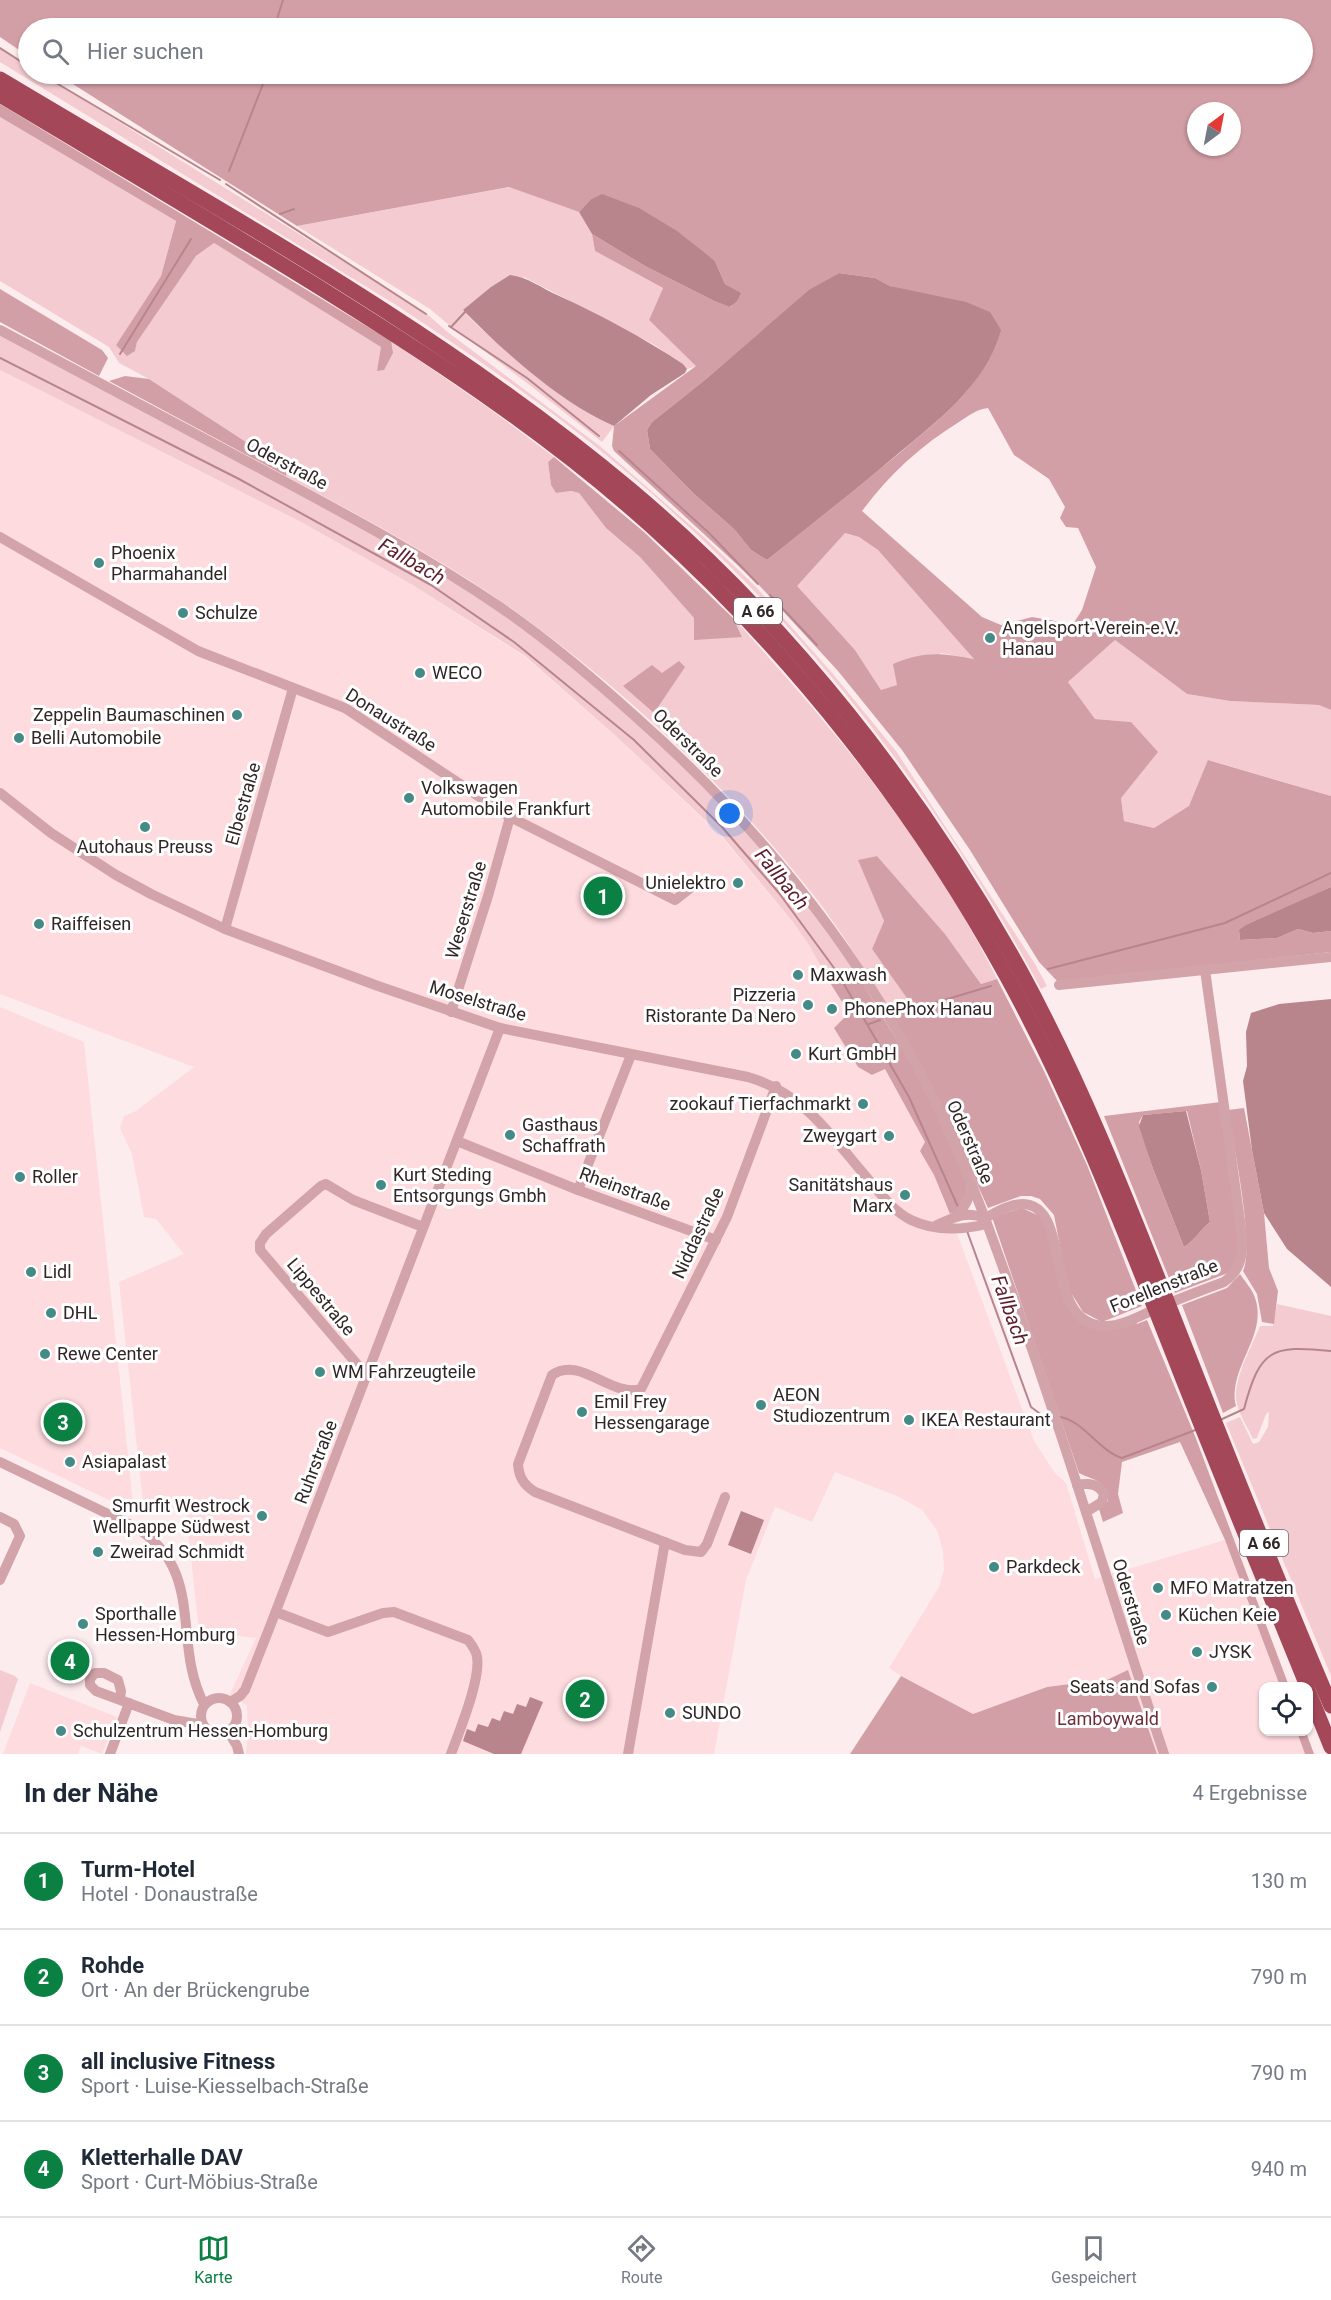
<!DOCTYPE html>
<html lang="de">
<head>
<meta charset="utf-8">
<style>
  body { margin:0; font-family:Roboto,sans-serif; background:#f2f2f3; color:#1f2937 }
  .controls { position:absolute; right:18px; bottom:18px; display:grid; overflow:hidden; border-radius:12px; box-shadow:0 2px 4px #0004 }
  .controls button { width:54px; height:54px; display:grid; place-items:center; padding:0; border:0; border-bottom:2px solid #e0e1e3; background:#fff; color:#1f2937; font:30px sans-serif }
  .compass { position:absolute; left:1187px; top:102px; width:54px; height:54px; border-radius:50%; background:#fff; box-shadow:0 2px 4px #0004; rotate:32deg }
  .you { position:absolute; left:730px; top:814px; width:21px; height:21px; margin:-15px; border:4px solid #fff; border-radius:50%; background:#1a73e8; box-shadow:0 0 0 9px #1a73e833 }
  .badge { display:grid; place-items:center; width:39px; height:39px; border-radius:50%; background:#0b8043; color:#fff; font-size:20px; font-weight:700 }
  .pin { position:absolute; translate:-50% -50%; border:3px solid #fff; box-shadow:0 2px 6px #0006 }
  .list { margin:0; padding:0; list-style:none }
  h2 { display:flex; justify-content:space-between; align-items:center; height:78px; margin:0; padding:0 24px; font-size:26px }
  h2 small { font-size:20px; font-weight:400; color:#747a83 }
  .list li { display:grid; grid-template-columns:39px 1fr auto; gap:18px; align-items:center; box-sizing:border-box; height:96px; padding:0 24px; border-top:2px solid #e0e1e3 }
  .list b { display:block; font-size:22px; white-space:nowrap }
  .list p { margin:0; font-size:20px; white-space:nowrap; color:#747a83 }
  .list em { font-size:20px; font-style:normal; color:#747a83 }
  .icon { flex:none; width:33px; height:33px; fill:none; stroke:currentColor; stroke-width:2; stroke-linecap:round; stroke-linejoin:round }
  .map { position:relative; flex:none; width:1331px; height:1754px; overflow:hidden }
  .search { position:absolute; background:#fff; box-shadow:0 2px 4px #0004; left:18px; right:18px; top:18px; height:66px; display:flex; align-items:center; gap:15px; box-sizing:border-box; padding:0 21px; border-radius:33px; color:#747a83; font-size:22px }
  .sheet { height:462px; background:#fff }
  nav { display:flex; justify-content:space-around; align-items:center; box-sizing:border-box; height:84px; border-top:2px solid #e0e1e3; background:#fff; font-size:16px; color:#747a83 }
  nav a { display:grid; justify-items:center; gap:3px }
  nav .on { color:#0b8043 }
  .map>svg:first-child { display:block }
  .built { fill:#fedbdf }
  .green { fill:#f3cbd0 }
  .forest { fill:#d39fa6; fill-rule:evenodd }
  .water { fill:#b7858b }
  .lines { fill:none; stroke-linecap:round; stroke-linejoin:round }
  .stream { stroke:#b7858b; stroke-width:2 }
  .minor { stroke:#d2a3a9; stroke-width:10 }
  .highway { stroke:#a34759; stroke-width:15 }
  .poi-dot { fill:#448b87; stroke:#fff; stroke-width:2 }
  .labels { text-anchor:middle; stroke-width:6; stroke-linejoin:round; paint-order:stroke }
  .shield { fill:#fff; stroke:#6e6768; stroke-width:1.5 }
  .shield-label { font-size:16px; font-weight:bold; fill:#302627 }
  .street-label { font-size:18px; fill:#302627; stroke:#fff }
  .poi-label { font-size:18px; fill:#302627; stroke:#fff; text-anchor:start }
  .park-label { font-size:18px; fill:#6e2d39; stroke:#fff }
  .water-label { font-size:20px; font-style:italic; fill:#5c1c2a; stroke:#fff }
</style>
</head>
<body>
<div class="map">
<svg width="1331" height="1754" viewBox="0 0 1331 1754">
  <rect width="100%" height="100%" fill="#fdecee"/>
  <!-- built -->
  <g class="built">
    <path d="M0,370L303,523L411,584L525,657L617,737L721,836L793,922L809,945L849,1013L835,1028L858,1067L872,1075L885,1069L925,1142L920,1151L934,1175L954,1225L1034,1441L1055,1473L1066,1483L1095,1579L1225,1540L1280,1686H1264V1732H1297L1305,1754H1157L1128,1671L1092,1687L1070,1684L1047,1687L973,1714L901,1676L889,1668L939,1587L944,1570L943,1551L937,1530L922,1510L897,1496L835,1472L812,1522L775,1507L746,1580L714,1754H246L248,1731L247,1706L230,1694L256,1638L199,1632L185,1501L143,1503L119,1282L184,1254L156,1219L144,1217L132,1154L120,1128L124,1116L136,1111L194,1067L0,994Z"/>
    <path d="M0,1007L84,1042L134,1512L0,1448Z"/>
    <path d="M30,1683L117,1717L102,1754L81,1746L78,1754H3Z"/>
  </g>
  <!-- green -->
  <g class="green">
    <path d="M0,47L28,65V74H42L426,313L445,330L601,447L705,538L757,588L833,674L896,751L1035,964L1047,986L1041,989C945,810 820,643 668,508C584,432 490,367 396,305L0,62Z"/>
    <path d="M0,117L176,221L161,276L116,345L135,351L137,342L196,256L214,243L382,347L391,341L487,407L554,457L548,462L551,485L556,493L571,491L579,493L606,528L640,557L694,618L742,637L733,618C834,728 931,845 997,979L981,984L945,934L877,856L859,860L884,921L872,949L915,1008L892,1014C864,969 837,923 803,882C718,777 616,682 505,604C436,556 360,516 286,476V468L149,379L119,363L109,347L0,281Z"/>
    <path d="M510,187L579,212L592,234L595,251L663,288L649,320L697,366L687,369L683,364L653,344L524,277L463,310C478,328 497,342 515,357C546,384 576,410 614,426L602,442L527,383L449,325L430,309L297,226Z"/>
    <path d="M0,333L413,556L468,589L568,661L671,753L775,862L855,971L829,981L809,945L793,922L722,836L617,737L525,656L411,584L303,523L0,370Z"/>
    <path d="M845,533L859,537L878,550L975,659L941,653L898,685L881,690L855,650L796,586Z"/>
    <path d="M1115,640L1187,694L1230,701L1319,705L1331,710V796L1209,760L1190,806L1154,828L1124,821L1121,798L1131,722L1095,719L1068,682Z"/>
    <path d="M1277,1304L1331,1316V1676L1226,1423L1240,1417L1253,1444L1259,1442L1268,1427L1269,1412L1266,1414L1257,1438L1253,1439C1248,1428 1240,1416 1237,1404C1231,1383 1252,1346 1260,1326H1273Z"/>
    <path d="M0,1670L15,1676L18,1679L0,1732Z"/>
  </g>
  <!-- forest -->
  <g class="forest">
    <path d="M0,0H1331V710L1319,705L1230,701L1187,694L1115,640L1068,682L1095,719L1131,722L1158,752L1121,798L1124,821L1154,828L1189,806L1208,760L1331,796V887L1239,930L1240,940L1277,938L1298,929L1313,933L1331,931V952L1058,982L1039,962L970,850L902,750L838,671L758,584L614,451L612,446L614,426L696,366L649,320L663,288L595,251L592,234L645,266L714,301L731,307L740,293L725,284L715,261L695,247L590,200L579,212L509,187L297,226L57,74H1302V28H28V56L0,37ZM1196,111H1232V147H1196ZM839,273L875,278L890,286L908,291L987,361C967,399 935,423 903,450C858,488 813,523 767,560L751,550L734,529L693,493L650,449L647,430L652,422L706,379L809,291ZM988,408L1014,455L1049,479L1065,507L1060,518L1066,527L1078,528L1096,567L1082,610L1073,624L1032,617L1001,625L982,617L862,511C889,475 920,446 959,422C968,416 977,409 988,408ZM845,533L859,537L878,550L974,659C941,653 924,651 893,664L897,685L881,690L855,650L797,586Z"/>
    <path d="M0,104L391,341L393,353L384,370L377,371L381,347L214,243L196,256L137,342L135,351L127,356L116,345L161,276L176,221L0,117Z"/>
    <path d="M0,289L102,350L108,358L99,376L0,322Z"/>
    <path d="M125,376L149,379L286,468V476L109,381Z"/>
    <path d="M554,457L644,532L733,618L742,637L694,640V618L640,557L606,528L579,493L571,491L556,493L551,485L548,462Z"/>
    <path d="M679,661L685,667L654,713L623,686L652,665L662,673Z"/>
    <path d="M877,856L945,934L981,984L997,979L1044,1071L1087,1165L1142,1306L1102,1322L1083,1312L1068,1288L1054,1215L1040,1199L1031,1196H1021L988,1208L940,1102L892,1014L914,1008L872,949L884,921L858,860Z"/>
    <path d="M855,971L921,1080L967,1182C967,1196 961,1206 950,1214L934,1175L920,1151L925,1142L885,1069L872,1075L858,1067L834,1028L849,1013L829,981Z"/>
    <path d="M1221,1102L1240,1237L1239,1259L1228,1273L1175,1293L1104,1116ZM1187,1111L1201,1170L1210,1222C1200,1230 1195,1240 1184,1247L1152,1166L1139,1122L1143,1115Z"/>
    <path d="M1244,1108L1264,1213L1269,1268L1278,1291L1274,1324L1262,1322L1257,1294L1243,1271C1255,1246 1233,1143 1228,1110Z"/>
    <path d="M1022,1208L1042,1217L1080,1322C1100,1336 1115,1327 1136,1321L1137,1324L1147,1320L1195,1436L1289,1686H1280L1225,1540L1180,1442L1122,1462L1118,1494L1123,1513L1103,1522L1099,1509L1108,1501C1107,1480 1095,1481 1079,1473L992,1217Z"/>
    <path d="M1240,1274C1244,1280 1250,1287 1253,1293C1272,1333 1227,1366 1236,1406L1223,1413L1182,1305L1227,1288Z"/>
    <path d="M1128,1670L1157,1754H850L901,1676L973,1714L1047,1687L1070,1684L1092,1687Z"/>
    <path d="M1297,1732H1306L1314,1754H1305Z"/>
  </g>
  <!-- water -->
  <g class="water">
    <path d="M602,194L639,208L677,231L715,261L725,284L741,293L737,301L730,307L714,301L645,266L592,234L579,212L590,200Z"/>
    <path d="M839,273L875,278L890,286L966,302L990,312L1001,330C985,387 936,422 893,458C852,493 809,526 767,560L751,550L734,529L693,493L650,449L647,430L652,422L706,379L809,290Z"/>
    <path d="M510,275C528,277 541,288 557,295C601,315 642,337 683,364L687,369L685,373L651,395L614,426C562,404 503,351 463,310L491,287Z"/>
    <path d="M1331,887V931L1313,933L1298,929L1277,938L1240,940L1239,930L1246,925Z"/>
    <path d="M1331,999V1287L1287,1249L1264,1213L1252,1150L1243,1081L1247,1066L1246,1032L1251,1013L1279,1004Z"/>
    <path d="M1186,1111L1201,1170L1210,1222C1200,1230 1195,1240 1184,1247L1152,1166L1139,1126L1143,1115Z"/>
    <path d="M741,1511L764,1520L751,1554L728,1545Z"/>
    <path d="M530,1697L543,1702L521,1754H494L463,1741L467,1729L475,1732L478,1724L488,1727L492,1718L500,1721L504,1711L513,1714L517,1704L526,1707Z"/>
  </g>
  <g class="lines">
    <!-- stream -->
    <g class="stream">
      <path d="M277,19L283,0"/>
      <path d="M0,48L28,66"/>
      <path d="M41,74L220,180"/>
      <path d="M229,171L265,79"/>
      <path d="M226,184L426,314"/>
      <path d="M280,214L294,209"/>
      <path d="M449,326L527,378L599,436"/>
      <path d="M451,327L465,312"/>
      <path d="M120,354L191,239"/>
      <path d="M0,358L239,479L431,585L514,642L634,740L722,827L779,893L837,972L909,1097L959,1209"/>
      <path d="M619,451L710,534L758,584"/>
      <path d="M770,595L817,645"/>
      <path d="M1048,969L1225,923L1331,873"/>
      <path d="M897,1014L991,986"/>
      <path d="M869,1024L880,1020"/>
      <path d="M967,1231L1031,1407L1043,1416L1051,1417"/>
      <path d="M1060,1417C1084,1421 1099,1451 1122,1458L1198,1429"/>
      <path d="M1220,1420L1244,1409C1260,1349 1271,1345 1331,1351"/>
    </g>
    <!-- minor -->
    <g class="minor">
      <path d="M0,330C89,377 177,424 265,471C345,514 425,556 500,607C548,640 593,678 636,717C767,833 876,971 949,1131C976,1190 997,1251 1019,1312C1071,1458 1115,1607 1164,1754"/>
      <path d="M0,537L198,651L345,708L510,817L675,900L693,886"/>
      <path d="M0,793L51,833L116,875L151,894L225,929L378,986L500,1028L748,1077C805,1094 831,1136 868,1179C881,1194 893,1211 911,1220C936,1232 962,1230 987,1224"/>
      <path d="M225,929L293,688"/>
      <path d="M1059,985L1331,957"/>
      <path d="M451,1012L488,896L510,817"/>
      <path d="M457,1141L578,1190L716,1240"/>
      <path d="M578,1190L631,1055"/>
      <path d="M956,1215C966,1207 969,1198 972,1185"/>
      <path d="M985,1218C997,1212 1010,1204 1023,1204C1074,1206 1041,1323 1104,1326C1122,1327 1143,1314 1160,1307C1181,1298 1202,1290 1224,1282C1241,1270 1243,1256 1242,1235L1205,970"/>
      <path d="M935,1226C953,1218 966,1210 985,1218"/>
      <path d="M367,1376L260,1250V1243L266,1234L321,1186L326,1184L353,1200L423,1227"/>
      <path d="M0,1462L135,1527C207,1571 171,1641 204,1704"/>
      <path d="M1077,1485C1088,1483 1098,1483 1104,1494L1102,1502L1086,1512"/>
      <path d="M725,1497L707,1544L701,1552L685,1550L535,1492C524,1485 519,1478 518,1464L552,1375C580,1355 611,1398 641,1389L727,1217L776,1086"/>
      <path d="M0,1517L14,1524L20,1536L0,1580"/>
      <path d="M276,1612L328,1632L383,1613L394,1612L468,1640C472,1645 476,1650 477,1657C481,1679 459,1732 451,1754"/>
      <circle cx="219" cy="1716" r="18"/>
      <path d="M120,1699L121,1691L118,1680L104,1673H95L90,1679V1685L96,1691L174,1720L203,1725"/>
      <path d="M230,1702L240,1696L245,1690L269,1629L500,1028"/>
      <path d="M228,1731L237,1746L239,1754"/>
      <path d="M110,1754L129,1703"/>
      <path d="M628,1754L665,1542"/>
    </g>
    <!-- highway -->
    <g class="highway">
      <path d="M0,79C215,208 438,328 631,490C789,623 921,791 1021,972C1080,1080 1126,1197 1171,1311C1223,1443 1275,1576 1331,1706"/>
      <path d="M0,95C110,161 221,226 330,294C442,364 552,437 651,526C793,654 915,809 1007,977C1074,1099 1124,1230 1175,1359C1218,1469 1263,1577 1307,1686"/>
      <path d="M1308,1690L1331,1747"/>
    </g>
  </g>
  <!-- markers -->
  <g class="poi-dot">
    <circle cx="99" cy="563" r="6"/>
    <circle cx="183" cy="613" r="6"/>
    <circle cx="990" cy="638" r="6"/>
    <circle cx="420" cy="673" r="6"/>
    <circle cx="237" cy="715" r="6"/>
    <circle cx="19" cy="738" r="6"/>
    <circle cx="409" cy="798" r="6"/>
    <circle cx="145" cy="827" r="6"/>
    <circle cx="738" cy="883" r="6"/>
    <circle cx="39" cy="924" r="6"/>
    <circle cx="798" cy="975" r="6"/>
    <circle cx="808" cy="1005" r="6"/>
    <circle cx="832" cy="1009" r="6"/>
    <circle cx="796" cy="1054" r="6"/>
    <circle cx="863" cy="1104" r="6"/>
    <circle cx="510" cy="1135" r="6"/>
    <circle cx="889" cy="1136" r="6"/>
    <circle cx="20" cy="1177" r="6"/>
    <circle cx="381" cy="1185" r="6"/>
    <circle cx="905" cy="1195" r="6"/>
    <circle cx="31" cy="1272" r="6"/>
    <circle cx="51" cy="1313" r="6"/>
    <circle cx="45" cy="1354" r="6"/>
    <circle cx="320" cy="1372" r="6"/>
    <circle cx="761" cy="1405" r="6"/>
    <circle cx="582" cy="1412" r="6"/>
    <circle cx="909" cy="1420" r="6"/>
    <circle cx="70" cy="1462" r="6"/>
    <circle cx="262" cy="1516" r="6"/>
    <circle cx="98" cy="1552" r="6"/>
    <circle cx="994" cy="1567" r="6"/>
    <circle cx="1158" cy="1588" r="6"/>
    <circle cx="1166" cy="1615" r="6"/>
    <circle cx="83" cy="1624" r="6"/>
    <circle cx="1197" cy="1652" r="6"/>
    <circle cx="1212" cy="1687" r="6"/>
    <circle cx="670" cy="1713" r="6"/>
    <circle cx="61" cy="1731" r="6"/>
  </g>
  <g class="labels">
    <!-- shield labels -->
    <g class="shield">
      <rect x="734" y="598" width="48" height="26" rx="4.5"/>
      <rect x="1240" y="1530" width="48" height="26" rx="4.5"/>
    </g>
    <g class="shield-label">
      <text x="758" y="617">A 66</text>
      <text x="1264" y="1549">A 66</text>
    </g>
    <!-- street labels -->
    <g class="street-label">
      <text transform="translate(287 464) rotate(28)" y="6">Oderstraße</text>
      <text transform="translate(391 720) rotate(32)" y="6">Donaustraße</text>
      <text transform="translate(688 743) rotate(44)" y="6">Oderstraße</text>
      <text transform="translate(243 804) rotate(-74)" y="6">Elbestraße</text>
      <text transform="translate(466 910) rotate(-73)" y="6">Weserstraße</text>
      <text transform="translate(478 1001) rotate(17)" y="6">Moselstraße</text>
      <text transform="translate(970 1142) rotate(66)" y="6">Oderstraße</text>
      <text transform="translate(625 1189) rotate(20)" y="6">Rheinstraße</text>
      <text transform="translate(698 1233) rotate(-65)" y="6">Niddastraße</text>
      <text transform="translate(1164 1286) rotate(-22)" y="6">Forellenstraße</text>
      <text transform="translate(321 1297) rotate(50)" y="6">Lippestraße</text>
      <text transform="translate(316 1462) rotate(-69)" y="6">Ruhrstraße</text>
      <text transform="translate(1131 1602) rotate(73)" y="6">Oderstraße</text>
    </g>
    <!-- poi labels -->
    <g class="poi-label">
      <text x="111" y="559">Phoenix<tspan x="111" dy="21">Pharmahandel</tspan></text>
      <text x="195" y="619">Schulze</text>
      <text x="1002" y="634">Angelsport-Verein-e.V.<tspan x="1002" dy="21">Hanau</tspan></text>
      <text x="432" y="679">WECO</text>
      <text x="225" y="721" text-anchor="end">Zeppelin Baumaschinen</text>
      <text x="31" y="744">Belli Automobile</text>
      <text x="421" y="794">Volkswagen<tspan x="421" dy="21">Automobile Frankfurt</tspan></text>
      <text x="145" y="853" text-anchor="middle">Autohaus Preuss</text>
      <text x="726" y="889" text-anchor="end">Unielektro</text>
      <text x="51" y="930">Raiffeisen</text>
      <text x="810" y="981">Maxwash</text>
      <text x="796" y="1001" text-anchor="end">Pizzeria<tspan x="796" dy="21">Ristorante Da Nero</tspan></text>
      <text x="844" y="1015">PhonePhox Hanau</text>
      <text x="808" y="1060">Kurt GmbH</text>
      <text x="851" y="1110" text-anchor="end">zookauf Tierfachmarkt</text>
      <text x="522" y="1131">Gasthaus<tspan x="522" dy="21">Schaffrath</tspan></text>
      <text x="877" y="1142" text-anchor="end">Zweygart</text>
      <text x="393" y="1181">Kurt Steding<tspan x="393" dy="21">Entsorgungs Gmbh</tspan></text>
      <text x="32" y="1183">Roller</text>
      <text x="893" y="1191" text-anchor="end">Sanitätshaus<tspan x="893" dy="21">Marx</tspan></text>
      <text x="43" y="1278">Lidl</text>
      <text x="63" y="1319">DHL</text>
      <text x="57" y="1360">Rewe Center</text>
      <text x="332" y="1378">WM Fahrzeugteile</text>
      <text x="773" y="1401">AEON<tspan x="773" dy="21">Studiozentrum</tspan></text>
      <text x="594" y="1408">Emil Frey<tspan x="594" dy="21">Hessengarage</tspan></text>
      <text x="921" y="1426">IKEA Restaurant</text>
      <text x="82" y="1468">Asiapalast</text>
      <text x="250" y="1512" text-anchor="end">Smurfit Westrock<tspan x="250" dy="21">Wellpappe Südwest</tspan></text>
      <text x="110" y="1558">Zweirad Schmidt</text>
      <text x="1006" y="1573">Parkdeck</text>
      <text x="1170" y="1594">MFO Matratzen</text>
      <text x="95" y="1620">Sporthalle<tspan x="95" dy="21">Hessen-Homburg</tspan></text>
      <text x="1178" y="1621">Küchen Keie</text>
      <text x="1209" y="1658">JYSK</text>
      <text x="1200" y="1693" text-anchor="end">Seats and Sofas</text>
      <text x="682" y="1719">SUNDO</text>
      <text x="73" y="1737">Schulzentrum Hessen-Homburg</text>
    </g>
    <!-- park labels -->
    <g class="park-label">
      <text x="1108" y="1725">Lamboywald</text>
    </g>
    <!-- water labels -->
    <g class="water-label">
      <text transform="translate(412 561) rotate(30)" y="7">Fallbach</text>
      <text transform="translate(782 879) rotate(51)" y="7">Fallbach</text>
      <text transform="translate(1010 1310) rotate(70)" y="7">Fallbach</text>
    </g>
  </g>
</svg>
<div class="controls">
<button><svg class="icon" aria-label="locate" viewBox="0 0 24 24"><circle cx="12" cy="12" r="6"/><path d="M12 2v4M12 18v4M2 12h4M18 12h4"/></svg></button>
</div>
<svg class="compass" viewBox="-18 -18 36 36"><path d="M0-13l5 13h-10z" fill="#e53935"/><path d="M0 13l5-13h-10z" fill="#747a83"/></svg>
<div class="you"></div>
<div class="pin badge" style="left:603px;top:896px">1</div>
<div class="pin badge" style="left:585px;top:1699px">2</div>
<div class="pin badge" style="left:63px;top:1422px">3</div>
<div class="pin badge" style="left:70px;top:1661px">4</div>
<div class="search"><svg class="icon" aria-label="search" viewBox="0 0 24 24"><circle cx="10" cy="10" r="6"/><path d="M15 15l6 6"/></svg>Hier suchen</div>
</div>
<section class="sheet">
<h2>In der Nähe<small>4 Ergebnisse</small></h2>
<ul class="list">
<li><span class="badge">1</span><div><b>Turm-Hotel</b><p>Hotel · Donaustraße</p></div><em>130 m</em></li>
<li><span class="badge">2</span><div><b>Rohde</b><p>Ort · An der Brückengrube</p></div><em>790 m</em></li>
<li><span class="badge">3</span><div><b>all inclusive Fitness</b><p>Sport · Luise-Kiesselbach-Straße</p></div><em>790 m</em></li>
<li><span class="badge">4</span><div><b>Kletterhalle DAV</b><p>Sport · Curt-Möbius-Straße</p></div><em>940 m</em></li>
</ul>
</section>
<nav>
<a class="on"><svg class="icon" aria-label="map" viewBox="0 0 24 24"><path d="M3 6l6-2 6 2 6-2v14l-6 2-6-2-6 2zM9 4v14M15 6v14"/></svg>Karte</a>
<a><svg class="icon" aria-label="directions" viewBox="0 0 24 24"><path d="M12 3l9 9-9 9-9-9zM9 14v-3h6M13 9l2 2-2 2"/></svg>Route</a>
<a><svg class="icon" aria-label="saved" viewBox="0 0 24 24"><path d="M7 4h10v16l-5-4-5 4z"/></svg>Gespeichert</a>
</nav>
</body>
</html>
